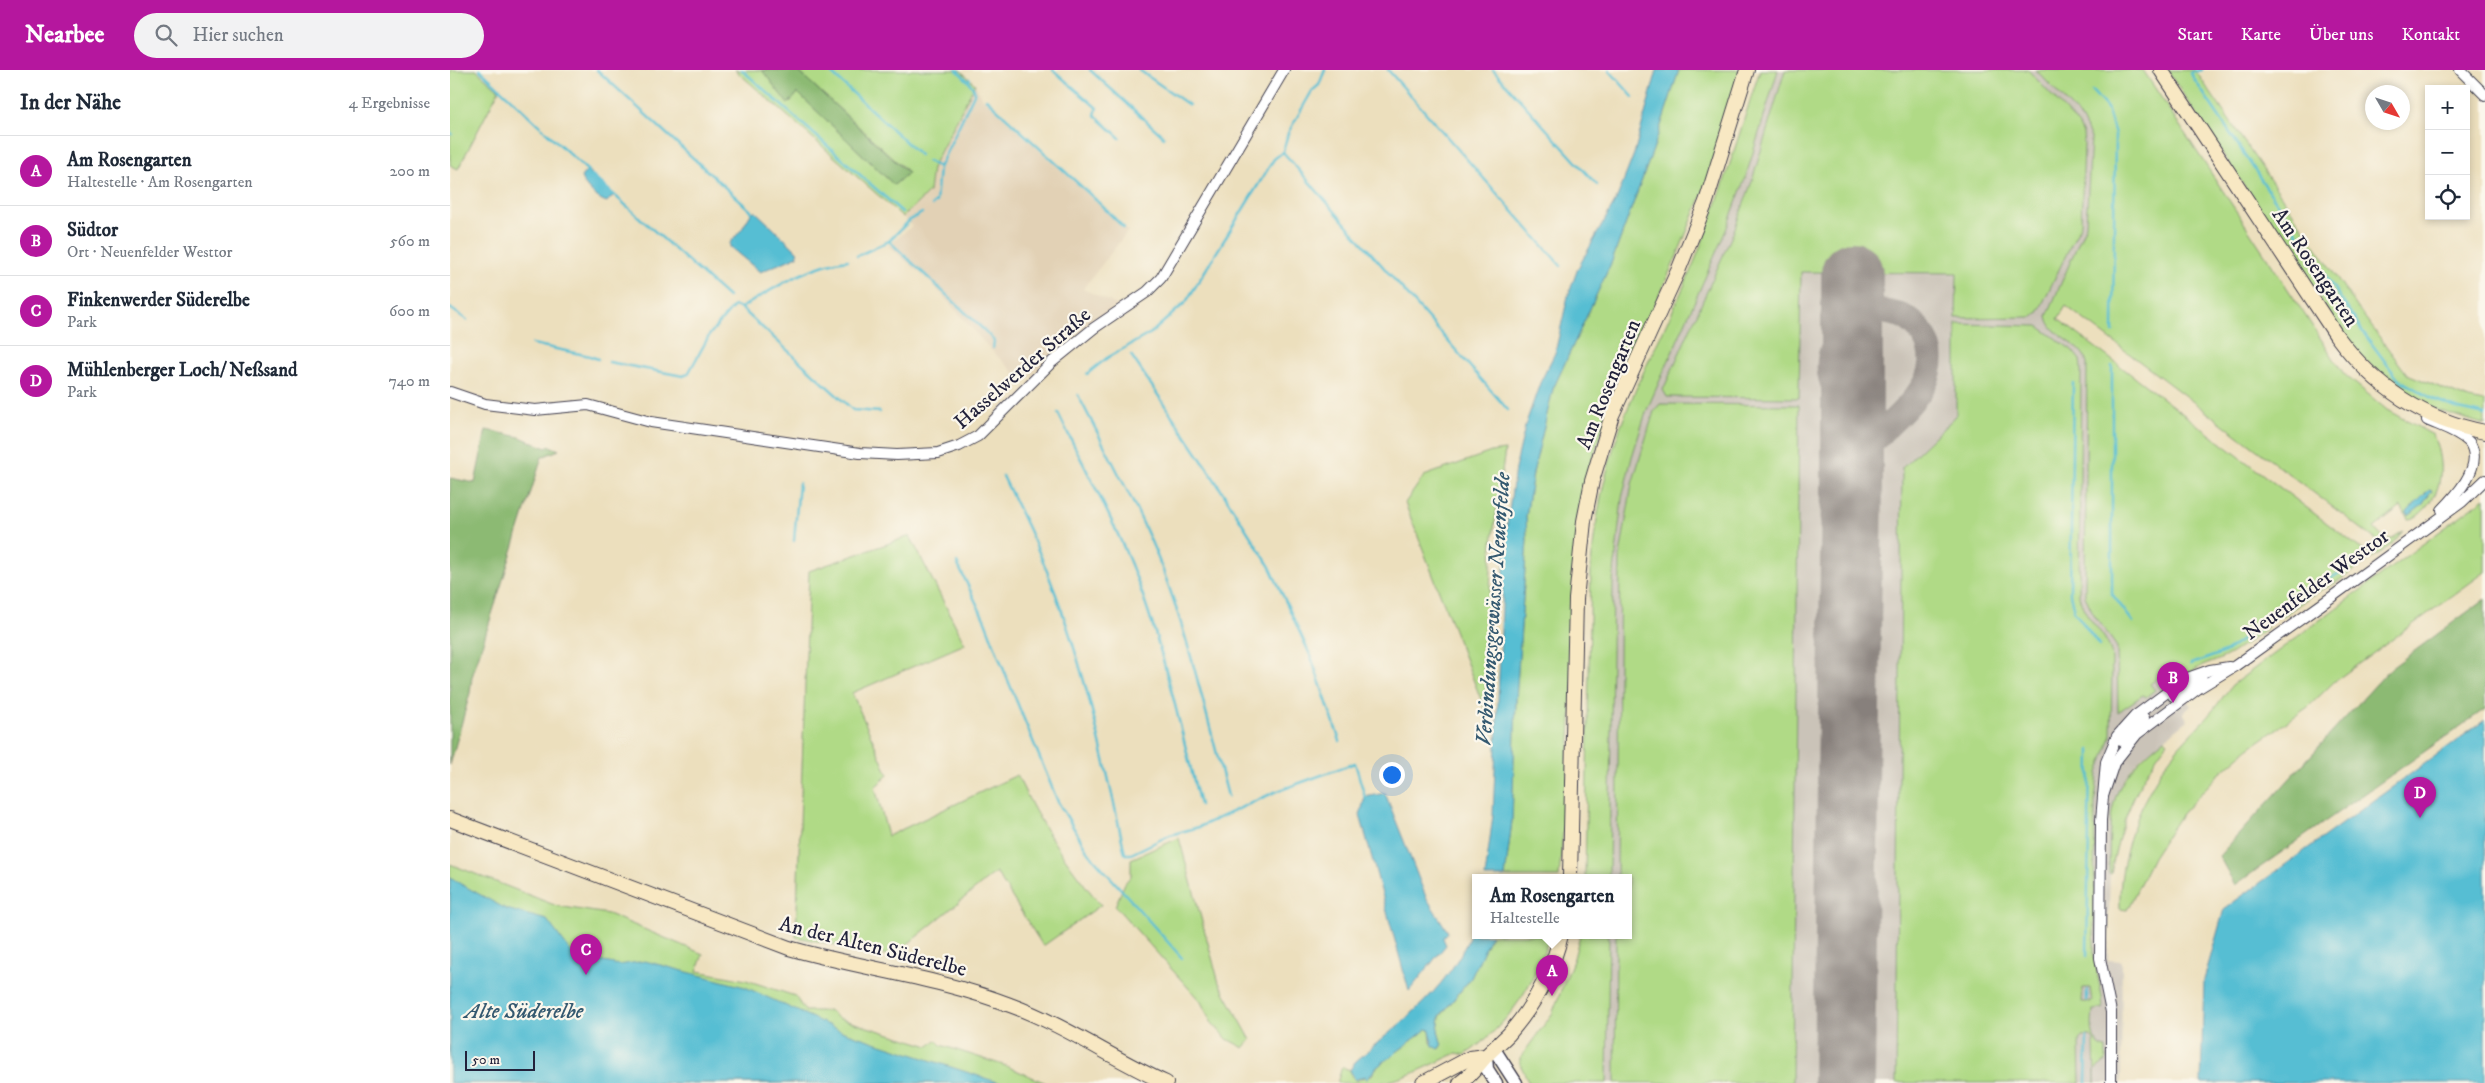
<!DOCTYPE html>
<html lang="de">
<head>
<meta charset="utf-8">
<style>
  body { margin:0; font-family:"IM FELL DW Pica",serif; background:#f2f2f3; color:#1f2937 }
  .controls { position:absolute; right:15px; top:15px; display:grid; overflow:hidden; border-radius:0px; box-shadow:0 2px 8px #0003 }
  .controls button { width:45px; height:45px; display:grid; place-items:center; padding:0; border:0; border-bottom:1px solid #e0e1e3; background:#fff; color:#1f2937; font:25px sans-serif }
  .compass { position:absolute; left:1915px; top:15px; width:45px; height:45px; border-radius:50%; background:#fff; box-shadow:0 2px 8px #0003; rotate:129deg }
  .scale { position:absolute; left:15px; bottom:12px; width:70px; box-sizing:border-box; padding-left:5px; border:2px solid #22223b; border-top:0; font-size:14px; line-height:18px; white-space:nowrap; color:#22223b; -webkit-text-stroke:4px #fbf7ec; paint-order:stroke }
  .you { position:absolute; left:941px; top:704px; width:18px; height:18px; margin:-12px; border:4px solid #fff; border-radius:50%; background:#1a73e8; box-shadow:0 0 0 8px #1a73e833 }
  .badge { display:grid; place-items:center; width:32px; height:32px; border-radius:50%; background:#b5179e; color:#fff; font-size:16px; font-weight:700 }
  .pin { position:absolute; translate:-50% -41px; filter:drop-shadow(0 1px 2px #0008) }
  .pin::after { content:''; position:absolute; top:26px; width:18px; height:15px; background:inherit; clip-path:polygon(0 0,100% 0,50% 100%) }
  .popup { position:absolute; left:1022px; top:804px; width:160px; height:65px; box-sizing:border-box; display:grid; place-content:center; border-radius:0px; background:#fff; filter:drop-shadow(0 1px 4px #0005); font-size:16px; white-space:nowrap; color:#747a83 }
  .popup b { font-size:19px; color:#1f2937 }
  .popup::after { content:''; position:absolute; left:50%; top:100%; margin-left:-10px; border:10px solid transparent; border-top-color:#fff }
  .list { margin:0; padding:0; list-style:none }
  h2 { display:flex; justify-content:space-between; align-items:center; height:65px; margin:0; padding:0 20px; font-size:21px }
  h2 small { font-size:16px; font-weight:400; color:#747a83 }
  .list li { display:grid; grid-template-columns:32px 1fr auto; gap:15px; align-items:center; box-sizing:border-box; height:70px; padding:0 20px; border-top:1px solid #e0e1e3 }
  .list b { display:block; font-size:19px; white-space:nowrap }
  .list p { margin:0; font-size:16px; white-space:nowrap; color:#747a83 }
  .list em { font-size:16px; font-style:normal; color:#747a83 }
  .icon { flex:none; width:28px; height:28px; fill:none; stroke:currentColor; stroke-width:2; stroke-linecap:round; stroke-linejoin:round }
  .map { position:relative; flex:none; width:2035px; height:1013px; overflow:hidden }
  header { display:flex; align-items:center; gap:30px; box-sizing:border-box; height:70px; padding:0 25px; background:#b5179e; color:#fff }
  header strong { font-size:24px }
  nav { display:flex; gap:28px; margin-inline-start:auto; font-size:18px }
  .search { width:350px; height:45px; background:#f2f2f3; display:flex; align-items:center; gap:12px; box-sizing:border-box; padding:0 18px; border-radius:28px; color:#747a83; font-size:19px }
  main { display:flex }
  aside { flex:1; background:#fff }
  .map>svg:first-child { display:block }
  .built { fill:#e2d1b5 }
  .industrial { fill:#cac3b8 }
  .green { fill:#b0da86; stroke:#697e60; fill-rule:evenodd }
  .forest { fill:#8cba73; stroke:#576e57 }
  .water { fill:#56bed3; stroke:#3c7087 }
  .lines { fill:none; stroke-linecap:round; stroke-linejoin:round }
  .stream { stroke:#56bed3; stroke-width:2.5 }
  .taxiway { stroke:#87807c; stroke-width:25 }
  .runway { stroke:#87807c; stroke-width:62 }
  .minor-casing { stroke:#403e4e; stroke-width:12 }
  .tertiary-casing { stroke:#403e4e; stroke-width:15 }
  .secondary-casing { stroke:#403e4e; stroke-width:16 }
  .minor { stroke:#fff; stroke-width:10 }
  .tertiary { stroke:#fff; stroke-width:12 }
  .secondary { stroke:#f8e8c3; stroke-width:14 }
  .labels { text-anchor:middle; stroke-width:4.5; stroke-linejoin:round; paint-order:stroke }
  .street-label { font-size:21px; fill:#22223b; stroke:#fbf7ec }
  .water-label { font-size:22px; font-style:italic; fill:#345970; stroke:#fbf7ec }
</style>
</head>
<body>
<header>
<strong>Nearbee</strong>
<div class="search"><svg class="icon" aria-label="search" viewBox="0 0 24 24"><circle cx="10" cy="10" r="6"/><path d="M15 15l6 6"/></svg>Hier suchen</div>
<nav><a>Start</a><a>Karte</a><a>Über uns</a><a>Kontakt</a></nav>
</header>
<main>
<aside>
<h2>In der Nähe<small>4 Ergebnisse</small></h2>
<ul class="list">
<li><span class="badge">A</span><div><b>Am Rosengarten</b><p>Haltestelle · Am Rosengarten</p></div><em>200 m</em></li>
<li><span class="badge">B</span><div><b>Südtor</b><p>Ort · Neuenfelder Westtor</p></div><em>560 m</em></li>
<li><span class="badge">C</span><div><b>Finkenwerder Süderelbe</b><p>Park</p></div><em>600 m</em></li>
<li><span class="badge">D</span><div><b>Mühlenberger Loch/ Neßsand</b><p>Park</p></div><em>740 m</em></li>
</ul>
</aside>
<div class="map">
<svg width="2035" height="1013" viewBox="0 0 2035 1013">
  <rect width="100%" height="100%" fill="#fbf7ec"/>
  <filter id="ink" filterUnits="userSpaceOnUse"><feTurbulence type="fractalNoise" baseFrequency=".02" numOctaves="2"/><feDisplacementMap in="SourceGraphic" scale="10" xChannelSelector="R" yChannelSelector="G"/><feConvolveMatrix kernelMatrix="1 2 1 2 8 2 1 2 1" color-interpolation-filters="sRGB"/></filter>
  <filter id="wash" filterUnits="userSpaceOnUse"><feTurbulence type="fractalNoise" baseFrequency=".0096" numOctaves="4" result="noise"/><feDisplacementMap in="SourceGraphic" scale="20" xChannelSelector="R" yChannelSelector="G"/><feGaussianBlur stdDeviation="1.12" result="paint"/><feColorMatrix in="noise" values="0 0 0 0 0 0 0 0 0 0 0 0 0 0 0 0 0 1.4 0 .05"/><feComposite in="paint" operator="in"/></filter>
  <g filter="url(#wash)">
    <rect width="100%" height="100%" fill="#ecdfbd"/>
    <!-- built -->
    <path class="built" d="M525,14L531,27L678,161L633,219L667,235L615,273L574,312L539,278L478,209L438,176L462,156L453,147L479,122L482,98Z"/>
    <!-- industrial -->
    <path class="industrial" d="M1321,0H1594L1642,52L1645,154L1601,247L1644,283L1712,597L1741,636L1733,643L1738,650L1693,686L1681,699L1673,710L1661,743L1658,890L1672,891L1671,1013H1152L1154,865H1178V807H1154L1158,499L1173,398Z"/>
    <!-- green -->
    <g class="green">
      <path d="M0,0H26L49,20L8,99L0,95Z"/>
      <path d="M285,0H312L338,34L348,23L444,115L458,102L347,0H510L525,14L482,98L479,122L453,147Z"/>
      <path d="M1229,0H1290L1257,113L1226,188L1165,321L1135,412L1117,719L1109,807H1055L1062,751L1066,630L1077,470L1076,446L1083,403L1103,319L1162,191L1204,77Z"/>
      <path d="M1310,0H1328L1296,106L1276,160L1196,342L1182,387L1172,428L1163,512L1159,807H1135L1141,496C1146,442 1157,388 1178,338C1198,288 1225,240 1245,190C1271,128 1289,63 1310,0Z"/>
      <path d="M1335,0H1578L1628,54L1633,64L1634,75L1631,154L1588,243L1583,247L1506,248L1507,203L1351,202L1349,328L1217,327L1213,320L1283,163L1301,114Z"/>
      <path d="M1586,0H1693L1894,304L1937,340L1983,365C1993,390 1995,418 1975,439C1970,444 1965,449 1958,449L1951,437L1924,458L1934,469H1941L1953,461L1941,475L1887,512L1862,525L1832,547L1826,539L1812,549L1818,557C1806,566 1794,576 1782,583C1764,594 1749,594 1732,608L1730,603L1714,613L1709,607L1700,614L1705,620L1696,627L1693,625L1668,642L1667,577L1643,543L1635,526L1637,293C1632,271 1600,268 1597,246L1636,155L1641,68L1632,49ZM1616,236L1929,472V473L1915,482L1608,249ZM1979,420L1982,421L1972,435L1958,446L1957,442Z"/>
      <path d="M1717,0H1745L1907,237L1957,304L2019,329L2035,332V355L1978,337L1939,314L1900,275Z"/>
      <path d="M1506,254L1588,256L1622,280L1630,290L1631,297L1629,525C1633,550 1660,564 1662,588L1661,667L1648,703L1645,731L1644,888L1652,926L1653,939L1643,940C1642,953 1639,974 1656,978V991L1645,1000V1013L1644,971L1641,966H1632L1629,971L1630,1013H1446L1452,398L1506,346ZM1633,918H1640L1642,932H1632Z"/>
      <path d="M1210,334L1349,335L1342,1013H1165L1166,865H1178V807H1167L1170,485L1182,414L1204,341Z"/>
      <path d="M1055,380L1042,473L1035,640L955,433L974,406L1041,382Z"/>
      <path d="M2035,428V502L1885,611L1858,637L1798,679L1767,706L1730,746L1703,787L1677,840L1670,839C1668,787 1689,730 1720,688C1731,673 1745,660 1758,646C1767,636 1774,625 1782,615Z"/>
      <path d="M460,466L515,574L402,623L438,705L425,717L438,766L567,705C590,755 616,793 651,835L593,876L546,802L443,886L346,867L359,501Z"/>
      <path d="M1714,669L1718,672C1687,710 1669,756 1661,804H1659C1660,734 1657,715 1714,669Z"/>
      <path d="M729,768L769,913L801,970L794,978L777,969L761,952L751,932L665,836L675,813L681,806V789Z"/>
      <path d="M0,794L107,836L158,844L253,884L247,901L296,910L345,926L355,941H380L388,948L479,976L486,970L491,975L556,996L596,1013H0Z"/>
      <path d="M1041,865H1100C1084,915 1059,955 1015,985L1007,983C982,994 955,1010 927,1013C914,1013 900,1013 887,1013L892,997L900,1000L901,1005L906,1011L916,1006H921L927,997L977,959L980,960L981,973L990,979L992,976L988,961L990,947L1021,908Z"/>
      <path d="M1130,865H1159L1157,1013H1079L1070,994V988L1102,944L1124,888Z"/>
    </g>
    <!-- forest -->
    <g class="forest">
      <path d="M312,0H347L458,103L444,115L348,23L338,34Z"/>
      <path d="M36,360L70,367L96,378L100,376L109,380L92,387L22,607L20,623L0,695V408L25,413Z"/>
      <path d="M2035,529V639L1785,815L1769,786L1940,599Z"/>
    </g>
    <!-- water -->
    <g class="water">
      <path d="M1207,0H1229L1204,77L1162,191L1103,319L1083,403L1076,446L1077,470L1066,630L1062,751L1055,807H1035L1043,745L1053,514L1057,455L1065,399L1076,353L1090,313L1105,283L1118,226L1128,198L1166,130L1184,84Z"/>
      <path d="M137,100L164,125L157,132C148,130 134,117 131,107Z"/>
      <path d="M305,141L347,181L348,186L310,202L280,177V173L292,159L302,142Z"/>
      <path d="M1979,420L1982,421L1972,435L1960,445H1957V442Z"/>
      <path d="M2035,650V1013H1751L1754,910L1774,839Z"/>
      <path d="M935,723L976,827L998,862L993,868L996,875L959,921L910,745L915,727Z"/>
      <path d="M0,808L56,839L97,850L124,886L169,895L195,891L295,917L391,961L550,1013H0Z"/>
      <path d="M1026,850V865H1041L1021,908L990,946L988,961L992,976L989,979L983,976L980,960L977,959L927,997L916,1010L915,1006L905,1010L900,1000L905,992C955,948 1003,918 1026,850Z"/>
    </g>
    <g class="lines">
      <!-- stream -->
      <g class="stream">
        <path d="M30,0L138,101"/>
        <path d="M147,0L302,142"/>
        <path d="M292,0L452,142"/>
        <path d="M378,0L470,85"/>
        <path d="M507,0L518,11"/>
        <path d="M603,0L647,38L645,45L670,68"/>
        <path d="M640,0L714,67"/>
        <path d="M689,0L739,35"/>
        <path d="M938,0L1111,196"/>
        <path d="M1043,0L1147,115"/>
        <path d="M1159,0L1183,27"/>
        <path d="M1752,0L1740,3L1913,262L1948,309L1983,329L2009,339L2035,345"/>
        <path d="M1642,21L1657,38L1665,64L1663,262"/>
        <path d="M536,29L645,129L674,158"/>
        <path d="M0,62L2,64"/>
        <path d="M833,82L1058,340"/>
        <path d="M477,91L489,97"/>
        <path d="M142,105L278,227"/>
        <path d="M482,135L486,132L489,98L524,24V19L518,11L520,9"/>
        <path d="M439,171L534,260L544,271L543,278"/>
        <path d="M407,186L439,171L460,150L472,143"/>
        <path d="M0,238L17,250"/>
        <path d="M291,238L403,340L430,342"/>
        <path d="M82,274L140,286L148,289"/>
        <path d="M681,285L761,404L820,497L861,587L890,671"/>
        <path d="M159,292L233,306L238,304L260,264L284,236L291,238C323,219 360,194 398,190"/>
        <path d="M1662,296V524L1683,552"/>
        <path d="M637,304L657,288L701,263L736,232L824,89L833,82L838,63L862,21L869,15L875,0"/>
        <path d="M1623,313L1620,524L1624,541L1649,575"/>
        <path d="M628,325C660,388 696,451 719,517C743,585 759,656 778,726"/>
        <path d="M608,343C637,403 671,463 693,526C717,594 732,665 750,735"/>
        <path d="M553,406C569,440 587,474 600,509C635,598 655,691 675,784H681L720,765L749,757L825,722L905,693L915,727"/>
        <path d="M344,471L349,413"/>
        <path d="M507,493L535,551L555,603L608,732L638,782L732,888"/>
        <path d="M1831,542L1859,522L1902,495"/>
        <path d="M1741,594L1775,582L1815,554"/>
        <path d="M1637,886L1640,680"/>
        <path d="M1637,920V930"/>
        <path d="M1636,1013L1637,967"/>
      </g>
      <!-- taxiway -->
      <path class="taxiway" d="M1402,413C1404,400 1409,389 1417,378C1440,348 1502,312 1474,266C1468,257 1460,248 1449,245C1434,241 1422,239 1409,247C1387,260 1373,287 1382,312C1385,323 1394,331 1397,342C1403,362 1401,386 1402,407"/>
      <!-- runway -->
      <path class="runway" d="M1394,1013L1402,413V203"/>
    </g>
  </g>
  <g filter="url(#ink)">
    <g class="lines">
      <defs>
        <g id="minor">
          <path d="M2010,0L2035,25"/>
          <path d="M0,322L35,334L85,340L138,335L201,352L410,383L447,385L488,383L509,376L528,366L602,292L644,258L697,222L711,208L834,0"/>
          <path d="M1977,350C1990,356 2008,361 2019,372C2035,394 2007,425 1992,440"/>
          <path d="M1723,626L1752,609"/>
          <path d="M1671,671L1694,648"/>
          <path d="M1653,726L1664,693L1687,664L1749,618L1785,596L1872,534L2012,432L2035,410"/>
          <path d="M1661,1013V942L1650,888L1651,750L1656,692L1667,666L1685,646L1735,609L1760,600L1779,597"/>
        </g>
        <g id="tertiary">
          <path d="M1044,979L1066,1013"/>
          <path d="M1036,986L1037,999L1046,1013"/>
        </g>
        <g id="secondary">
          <path d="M1711,0L1886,265C1923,315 1972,350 2035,362"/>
          <path d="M0,749L339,878C412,899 488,907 560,935C615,955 663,989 716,1013"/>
          <path d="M1120,807L1126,529L1134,451L1142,411L1162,345L1228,201L1256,132L1297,0"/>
          <path d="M973,1013L1020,988L1036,986"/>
          <path d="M1010,1013C1025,1002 1026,997 1037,985C1044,978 1052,971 1059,964C1085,934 1102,902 1111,865"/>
        </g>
      </defs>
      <!-- minor casing -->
      <use href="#minor" class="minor-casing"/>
      <!-- tertiary casing -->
      <use href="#tertiary" class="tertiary-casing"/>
      <!-- secondary casing -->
      <use href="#secondary" class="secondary-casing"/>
      <!-- minor -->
      <use href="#minor" class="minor"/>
      <!-- tertiary -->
      <use href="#tertiary" class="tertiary"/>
      <!-- secondary -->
      <use href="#secondary" class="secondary"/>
    </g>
  </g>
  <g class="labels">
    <!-- street labels -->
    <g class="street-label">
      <text transform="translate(1866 197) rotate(56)" y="7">Am Rosengarten</text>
      <text transform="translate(572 298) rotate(-41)" y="7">Hasselwerder Straße</text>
      <text transform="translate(1158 314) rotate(-68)" y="7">Am Rosengarten</text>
      <text transform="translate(1866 514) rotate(-36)" y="7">Neuenfelder Westtor</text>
      <text transform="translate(423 876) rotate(14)" y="7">An der Alten Süderelbe</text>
    </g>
    <!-- water labels -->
    <g class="water-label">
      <text transform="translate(1042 539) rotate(-86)" y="8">Verbindungsgewässer Neuenfelde</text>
      <text x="74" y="948">Alte Süderelbe</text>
    </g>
  </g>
</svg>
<div class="controls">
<button>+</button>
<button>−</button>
<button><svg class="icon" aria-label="locate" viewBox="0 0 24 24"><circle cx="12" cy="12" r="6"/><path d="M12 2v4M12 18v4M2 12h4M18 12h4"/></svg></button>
</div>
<svg class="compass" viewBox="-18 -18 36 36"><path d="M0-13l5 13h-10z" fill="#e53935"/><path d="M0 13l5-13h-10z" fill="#747a83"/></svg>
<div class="scale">50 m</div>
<div class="you"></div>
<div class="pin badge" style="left:1102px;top:926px">A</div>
<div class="popup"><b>Am Rosengarten</b>Haltestelle</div>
<div class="pin badge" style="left:1723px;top:633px">B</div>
<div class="pin badge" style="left:136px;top:905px">C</div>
<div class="pin badge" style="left:1970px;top:748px">D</div>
</div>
</main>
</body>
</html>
